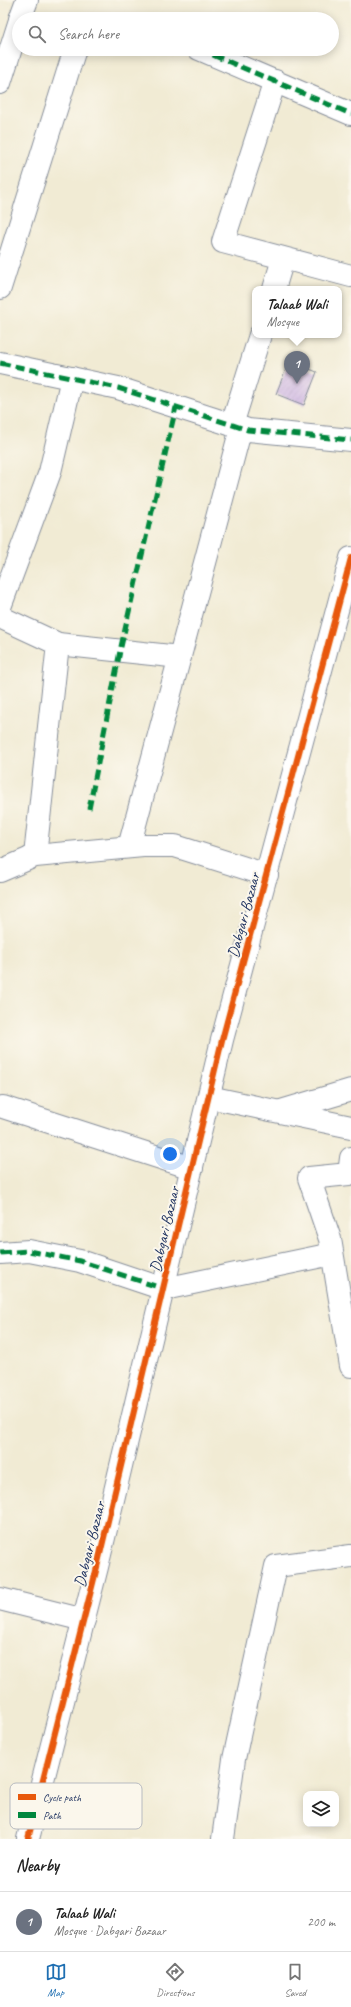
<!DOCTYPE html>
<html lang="en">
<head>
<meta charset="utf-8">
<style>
  body { margin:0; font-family:Caveat,sans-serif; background:#f6f6f6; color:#222 }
  .controls { position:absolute; right:12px; bottom:12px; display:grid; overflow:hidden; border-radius:8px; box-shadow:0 2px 10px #0003 }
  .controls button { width:36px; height:36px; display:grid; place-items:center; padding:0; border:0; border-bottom:1px solid #e0e0e0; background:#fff; color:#222; font:20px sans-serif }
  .you { position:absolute; left:170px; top:1154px; width:14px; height:14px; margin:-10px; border:3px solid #fff; border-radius:50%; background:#1a73e8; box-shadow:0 0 0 6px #1a73e833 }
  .badge { display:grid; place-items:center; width:26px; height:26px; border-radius:50%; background:#1f6fb2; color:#fff; font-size:13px; font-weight:700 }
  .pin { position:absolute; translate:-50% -33px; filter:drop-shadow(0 1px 2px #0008) }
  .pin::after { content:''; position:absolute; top:21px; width:14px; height:12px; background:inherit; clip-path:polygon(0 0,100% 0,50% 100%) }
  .popup { position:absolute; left:252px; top:286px; width:90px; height:52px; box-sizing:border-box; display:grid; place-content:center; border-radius:8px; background:#fff; filter:drop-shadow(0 1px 3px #0005); font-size:13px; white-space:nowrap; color:#767676 }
  .popup b { font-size:15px; color:#222 }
  .popup::after { content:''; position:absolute; left:50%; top:100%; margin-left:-8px; border:8px solid transparent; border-top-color:#fff }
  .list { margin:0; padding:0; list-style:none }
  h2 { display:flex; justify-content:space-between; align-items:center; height:52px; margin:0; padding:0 16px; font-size:17px }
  h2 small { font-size:13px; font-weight:400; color:#767676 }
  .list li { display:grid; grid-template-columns:26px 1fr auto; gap:12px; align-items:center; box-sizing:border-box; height:60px; padding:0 16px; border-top:1px solid #e0e0e0 }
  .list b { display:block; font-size:15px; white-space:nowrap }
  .list p { margin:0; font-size:13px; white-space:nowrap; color:#767676 }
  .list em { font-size:13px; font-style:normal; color:#767676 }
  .icon { flex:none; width:22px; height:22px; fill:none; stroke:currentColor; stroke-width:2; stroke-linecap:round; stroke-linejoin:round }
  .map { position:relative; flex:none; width:351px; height:1839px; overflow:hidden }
  .search { position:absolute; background:#fff; box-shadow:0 2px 10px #0003; left:12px; right:12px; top:12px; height:44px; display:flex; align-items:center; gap:10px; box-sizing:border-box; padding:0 14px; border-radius:22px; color:#767676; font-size:15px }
  .sheet { height:112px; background:#fff }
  nav { display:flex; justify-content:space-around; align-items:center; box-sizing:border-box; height:56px; border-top:1px solid #e0e0e0; background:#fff; font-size:11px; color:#767676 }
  nav a { display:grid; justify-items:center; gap:2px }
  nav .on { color:#1f6fb2 }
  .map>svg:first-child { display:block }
  .building { fill:url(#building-hatch) }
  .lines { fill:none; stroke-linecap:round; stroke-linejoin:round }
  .minor-casing { stroke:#868d99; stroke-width:24 }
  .minor { stroke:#fff; stroke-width:22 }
  .quiet { stroke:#00873e; stroke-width:5; stroke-dasharray:10 5; stroke-linecap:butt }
  .cycleway-casing { stroke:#fbf7ec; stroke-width:8 }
  .cycleway { stroke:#e8590c; stroke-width:6 }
  .labels { text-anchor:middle; stroke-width:4; stroke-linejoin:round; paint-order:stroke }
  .street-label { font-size:16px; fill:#1b2f5e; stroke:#fbf7ec }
  .key { fill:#fbf7ec; stroke:#b8bbc1; stroke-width:1 }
  .key-label { font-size:11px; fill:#1b2f5e }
</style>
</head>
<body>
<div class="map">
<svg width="351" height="1839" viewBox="0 0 351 1839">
  <defs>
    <pattern id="building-hatch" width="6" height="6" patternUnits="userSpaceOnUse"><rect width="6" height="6" fill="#be9ee0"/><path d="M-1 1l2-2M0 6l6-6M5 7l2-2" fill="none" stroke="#9a81b9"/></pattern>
  </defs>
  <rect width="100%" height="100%" fill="#fbf7ec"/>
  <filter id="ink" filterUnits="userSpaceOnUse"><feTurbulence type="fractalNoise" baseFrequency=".025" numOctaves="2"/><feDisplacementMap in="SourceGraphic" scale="8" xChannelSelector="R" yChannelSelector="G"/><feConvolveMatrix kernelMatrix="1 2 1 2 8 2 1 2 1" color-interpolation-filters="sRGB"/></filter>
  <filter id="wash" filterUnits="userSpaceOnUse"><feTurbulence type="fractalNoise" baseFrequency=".012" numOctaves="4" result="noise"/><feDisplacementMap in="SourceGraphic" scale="16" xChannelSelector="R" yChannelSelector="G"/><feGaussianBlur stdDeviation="0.9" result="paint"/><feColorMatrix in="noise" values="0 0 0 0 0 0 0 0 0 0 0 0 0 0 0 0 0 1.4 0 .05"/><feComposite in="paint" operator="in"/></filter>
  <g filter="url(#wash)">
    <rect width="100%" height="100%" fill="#f1ebd4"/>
    <g id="blocks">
      <!-- building -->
      <path class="building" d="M289,361L317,372L304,405L276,394Z"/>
    </g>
  </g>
  <g filter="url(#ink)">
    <use href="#blocks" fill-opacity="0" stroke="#868d99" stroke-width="1"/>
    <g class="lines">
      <defs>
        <g id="minor">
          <path d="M20,19L27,0"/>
          <path d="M199,49L351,114"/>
          <path d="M275,81L223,242L351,276"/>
          <path d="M0,83L19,23"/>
          <path d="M0,288L75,49"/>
          <path d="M274,289L283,259"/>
          <path d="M0,363L118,388L248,430L351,440"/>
          <path d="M232,425L260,335"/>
          <path d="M0,607L50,472L72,378"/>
          <path d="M0,617L58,644L180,657"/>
          <path d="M129,847L241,428"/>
          <path d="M35,856L58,644"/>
          <path d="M0,871L35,856L143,846H175L267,875"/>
          <path d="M209,1097L351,1127"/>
          <path d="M3,1107L192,1168"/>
          <path d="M281,1111L351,1090"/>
          <path d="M351,1158L349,1174L309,1178L330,1239L351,1366"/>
          <path d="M0,1253L29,1251L80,1261L164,1289L332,1254"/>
          <path d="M0,1599L84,1620"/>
          <path d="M28,1839L97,1567L222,1040L351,558"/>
          <path d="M223,1839L234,1759L276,1566L351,1556"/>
        </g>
      </defs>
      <!-- minor casing -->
      <use href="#minor" class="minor-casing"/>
      <!-- minor -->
      <use href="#minor" class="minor"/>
      <!-- quiet -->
      <g class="quiet">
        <path d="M199,49L351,114"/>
        <path d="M0,363L118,388L248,430L351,440"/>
        <path d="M89,809L120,651L176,407"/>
        <path d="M0,1253L29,1251L80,1261L164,1289"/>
      </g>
      <defs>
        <path id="cycleway" d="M28,1839L97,1567L222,1040L351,558"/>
      </defs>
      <!-- cycleway casing -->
      <use href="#cycleway" class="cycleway-casing"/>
      <!-- cycleway -->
      <use href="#cycleway" class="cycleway"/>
    </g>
  </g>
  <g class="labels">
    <!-- street labels -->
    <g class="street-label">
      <text transform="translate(243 915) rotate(-75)" y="6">Dabgari Bazaar</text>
      <text transform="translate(164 1229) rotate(-77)" y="6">Dabgari Bazaar</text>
      <text transform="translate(89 1544) rotate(-76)" y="6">Dabgari Bazaar</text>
    </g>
  </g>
  <!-- legend -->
  <rect x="10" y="1783" width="132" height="46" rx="6" class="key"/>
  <rect x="18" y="1794" width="18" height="6" fill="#e8590c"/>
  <rect x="18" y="1812" width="18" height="6" fill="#00873e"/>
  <g class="key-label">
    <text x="43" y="1801">Cycle path</text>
    <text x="43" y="1819">Path</text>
  </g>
</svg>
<div class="controls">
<button><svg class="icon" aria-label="layers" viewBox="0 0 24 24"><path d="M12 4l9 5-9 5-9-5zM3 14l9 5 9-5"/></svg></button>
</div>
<div class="you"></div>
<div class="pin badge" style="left:297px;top:384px;background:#6b7280">1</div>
<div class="popup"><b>Talaab Wali</b>Mosque</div>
<div class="search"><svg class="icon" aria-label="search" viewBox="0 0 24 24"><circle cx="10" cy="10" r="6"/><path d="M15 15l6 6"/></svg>Search here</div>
</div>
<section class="sheet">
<h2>Nearby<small></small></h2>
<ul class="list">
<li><span class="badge" style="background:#6b7280">1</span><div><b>Talaab Wali</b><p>Mosque · Dabgari Bazaar</p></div><em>200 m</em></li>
</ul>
</section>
<nav>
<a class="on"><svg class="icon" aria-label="map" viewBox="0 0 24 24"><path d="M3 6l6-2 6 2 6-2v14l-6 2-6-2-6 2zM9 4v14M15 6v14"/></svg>Map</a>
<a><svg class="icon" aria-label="directions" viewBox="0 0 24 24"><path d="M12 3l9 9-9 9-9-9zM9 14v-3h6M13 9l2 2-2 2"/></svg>Directions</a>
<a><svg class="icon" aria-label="saved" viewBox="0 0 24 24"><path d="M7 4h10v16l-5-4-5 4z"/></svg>Saved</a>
</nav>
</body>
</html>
